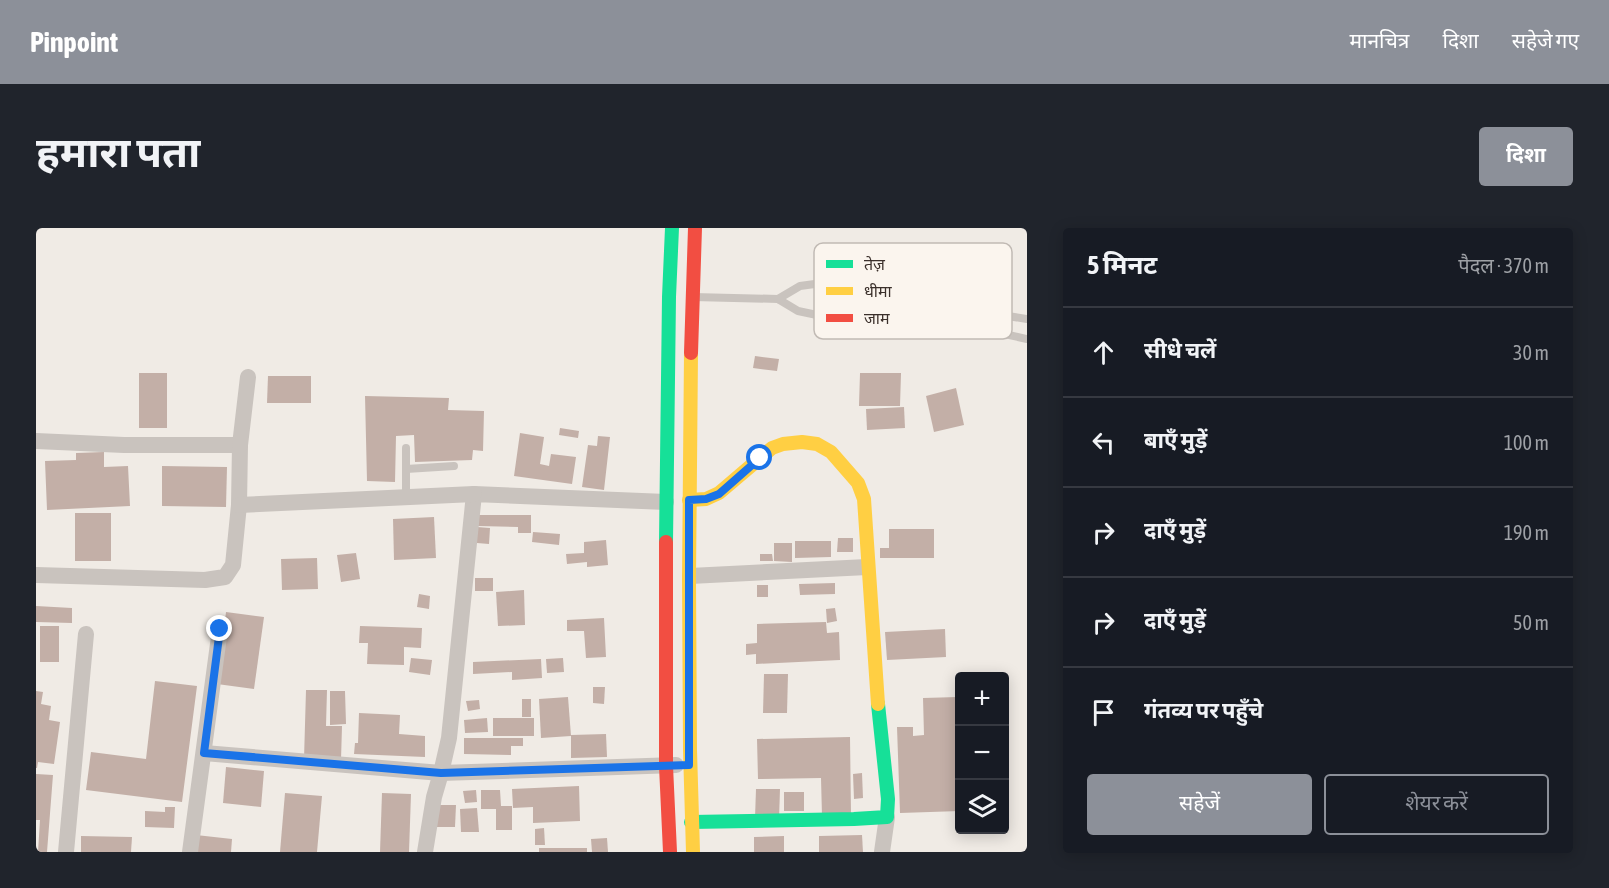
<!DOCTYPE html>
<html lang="hi">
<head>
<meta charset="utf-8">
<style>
  body { margin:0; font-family:"Asap Condensed","Noto Sans Devanagari",sans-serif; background:#20242c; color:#f1f3f6 }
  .controls { position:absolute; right:18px; bottom:18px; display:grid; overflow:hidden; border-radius:6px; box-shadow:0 3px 15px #0003 }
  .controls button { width:54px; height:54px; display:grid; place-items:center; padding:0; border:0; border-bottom:2px solid #363941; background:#171b24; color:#f1f3f6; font:30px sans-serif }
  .stop { position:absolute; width:18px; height:18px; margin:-14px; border:4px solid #1a73e8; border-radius:50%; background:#fff }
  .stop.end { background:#1a73e8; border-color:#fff; box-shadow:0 2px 6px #0008 }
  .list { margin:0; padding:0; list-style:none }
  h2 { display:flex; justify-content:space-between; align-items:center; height:78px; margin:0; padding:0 24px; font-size:26px }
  h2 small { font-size:20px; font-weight:400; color:#9ea1a6 }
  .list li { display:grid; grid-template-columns:39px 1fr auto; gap:18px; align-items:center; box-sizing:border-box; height:90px; padding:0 24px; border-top:2px solid #363941 }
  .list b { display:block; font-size:22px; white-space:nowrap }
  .list em { font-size:20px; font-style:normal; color:#9ea1a6 }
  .actions { display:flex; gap:12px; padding:18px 24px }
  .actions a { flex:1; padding:14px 0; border:2px solid #8c9099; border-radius:6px; text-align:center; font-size:21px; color:#8c9099 }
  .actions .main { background:#8c9099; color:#fff }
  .icon { flex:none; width:33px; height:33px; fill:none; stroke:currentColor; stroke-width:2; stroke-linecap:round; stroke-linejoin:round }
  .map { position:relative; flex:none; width:991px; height:624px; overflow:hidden; border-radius:6px }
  header { display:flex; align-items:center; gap:36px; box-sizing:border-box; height:84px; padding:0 30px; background:#8c9099; color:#fff }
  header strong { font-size:28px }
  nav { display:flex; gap:33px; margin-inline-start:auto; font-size:21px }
  .intro { display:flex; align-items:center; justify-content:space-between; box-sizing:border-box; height:144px; padding:0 36px }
  h1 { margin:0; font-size:42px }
  .button { padding:15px 27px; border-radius:6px; background:#8c9099; color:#fff; font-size:21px; font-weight:700 }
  main { display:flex; gap:36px; padding:0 36px }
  aside { flex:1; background:#171b24; border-radius:6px; box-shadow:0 3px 15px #0003 }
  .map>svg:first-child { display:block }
  .building { fill:#c3afa7 }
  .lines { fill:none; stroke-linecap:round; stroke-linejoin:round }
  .lane { stroke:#c9c3be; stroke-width:8 }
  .street { stroke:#c9c3be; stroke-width:16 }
  .fast { stroke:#16e098; stroke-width:14 }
  .slow { stroke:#ffcf43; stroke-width:14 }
  .jam { stroke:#f24e42; stroke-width:14 }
  .route { stroke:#1a73e8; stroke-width:8 }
  .key { fill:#fbf5ee; stroke:#c1bab4; stroke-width:1.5 }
  .key-label { font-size:16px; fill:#3b302b }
</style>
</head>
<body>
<header>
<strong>Pinpoint</strong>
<nav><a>मानचित्र</a><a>दिशा</a><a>सहेजे गए</a></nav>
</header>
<div class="intro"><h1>हमारा पता</h1><a class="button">दिशा</a></div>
<main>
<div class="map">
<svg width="991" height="624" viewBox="0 0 991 624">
  <rect width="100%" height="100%" fill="#f0ebe5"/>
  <!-- building -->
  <g class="building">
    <path d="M719,128L743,131L741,143L717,140Z"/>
    <rect x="103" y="145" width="28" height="55"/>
    <path d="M824,145H865L864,178H823Z"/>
    <path d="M232,148H275V175H231Z"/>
    <path d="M920,160L928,197L898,204L890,168Z"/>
    <path d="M329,168L413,170L412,182L448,183L447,223L437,222L436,232L379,234L378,207L360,208L359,254L331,253Z"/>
    <path d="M868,179L869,200L831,202L830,181Z"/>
    <path d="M524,200L543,203L542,210L523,207Z"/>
    <path d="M484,205L508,209L504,236L513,238L515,226L540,229L536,256L478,248Z"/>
    <path d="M562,208L574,209L568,262L546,259L552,217L561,218Z"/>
    <path d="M68,224V239L92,238L94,278L11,282L9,233L40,232V225Z"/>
    <path d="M126,238L191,239L190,279L126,278Z"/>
    <rect x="39" y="285" width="36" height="48"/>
    <path d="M442,287H495V305H482V299L442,298Z"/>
    <path d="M398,289L400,330L358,332L357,291Z"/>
    <path d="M441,299L454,300L453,316L441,315Z"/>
    <path d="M853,301H898V330H844V320H853Z"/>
    <path d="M497,304L524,306L523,317L496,314Z"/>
    <path d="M802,310H817V324H801Z"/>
    <path d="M570,312L572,337L551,339V334L531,336L530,326L548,325V314Z"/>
    <path d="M759,313H795V329L759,330Z"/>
    <path d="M738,315H756V334L738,333Z"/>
    <path d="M320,325L324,351L305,354L301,327Z"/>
    <path d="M724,326H736L737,333H724Z"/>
    <path d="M281,330L282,361L246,362L245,331Z"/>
    <rect x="439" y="350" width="18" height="13"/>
    <path d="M799,355V366L764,367L763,356Z"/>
    <rect x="721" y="357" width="11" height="12"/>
    <path d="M488,362L489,397L462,398L460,364Z"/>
    <path d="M383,366L394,368L393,381L381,379Z"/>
    <path d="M0,378L36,380V395L0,394Z"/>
    <path d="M799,380L801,393L791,395L790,381Z"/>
    <path d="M190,384L228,389L218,461L181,456Z"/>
    <path d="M568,390L570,429L550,430L548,403H531V392Z"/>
    <path d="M790,394L791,405L803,404L804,432L720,436V426L710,427V416L721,415V396Z"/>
    <rect x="4" y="398" width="19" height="36"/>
    <path d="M324,398L386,400L385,420L368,419V437L331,436L332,415H323Z"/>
    <path d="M909,401L910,429L851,432L849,404Z"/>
    <path d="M375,430L396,432L394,447L373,444Z"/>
    <path d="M527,430L528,444L511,445L510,431Z"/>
    <path d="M505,431L506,450L476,452V444L437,446V434Z"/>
    <path d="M728,446H752L751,485H727Z"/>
    <path d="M119,453L161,458L146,574L50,562L55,524L110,531Z"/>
    <path d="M557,459H569L568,476L557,475Z"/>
    <path d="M270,462H291L290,498H306L305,532L268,531Z"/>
    <path d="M0,463L7,464L5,476L15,478L13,492L24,494L18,536L2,534L1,540H0Z"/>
    <path d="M294,463H309L310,496L294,497Z"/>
    <path d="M532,469L535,508L505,510L503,471Z"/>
    <path d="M922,469L924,583L864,585L861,499H877V508L888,507L887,470Z"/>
    <rect x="486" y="471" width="9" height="18"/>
    <path d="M443,472L444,481L432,483L430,473Z"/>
    <path d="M323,485L364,487L363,506L389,508V529L318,526L319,515H322Z"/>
    <path d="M451,490L452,504L429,505L428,492Z"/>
    <rect x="457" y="490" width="41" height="18"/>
    <path d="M570,506L571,529L535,530V507Z"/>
    <path d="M814,509L815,587L786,588L785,550L722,551L721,511Z"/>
    <path d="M428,510H487V518H475V527L428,526Z"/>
    <path d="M190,539L228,543L225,579L187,575Z"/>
    <path d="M826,545L827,570L818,571L817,546Z"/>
    <path d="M0,546L17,547L11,624H2L4,592H0Z"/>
    <path d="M543,558L544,593L497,595V579L477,580L476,561Z"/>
    <path d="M720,561H744L743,591L719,590Z"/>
    <path d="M440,562L441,574L429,575L427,563Z"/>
    <path d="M445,562H464L465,578H476V602H460V581H445Z"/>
    <rect x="748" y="564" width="20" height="19"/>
    <path d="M249,565L286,568L281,624H244Z"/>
    <path d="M346,565L375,566L373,624H344Z"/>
    <path d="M401,577H420L419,599H400Z"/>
    <path d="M129,579H139L138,600L109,599V583L129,584Z"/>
    <path d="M441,580L443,604H425L424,581Z"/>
    <path d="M508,600L509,617H499V601Z"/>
    <path d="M160,607L196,611L195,624H157Z"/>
    <path d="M826,607L827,624H783V608Z"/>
    <path d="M45,608L96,609L95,624H45Z"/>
    <path d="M748,608V624H718V609Z"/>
    <path d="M571,610L572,624H556L555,611Z"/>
    <rect x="503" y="620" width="48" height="4"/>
  </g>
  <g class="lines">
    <!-- lane -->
    <g class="lane">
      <circle cx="830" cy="74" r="27"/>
      <path d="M657,69L742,71L762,83L781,87L806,89"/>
      <path d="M857,70L991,91"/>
      <path d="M742,71L764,58L786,55L809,56"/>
      <path d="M853,88L964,105L991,111"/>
      <path d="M370,241L418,238"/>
      <path d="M370,269V220"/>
    </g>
    <!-- street -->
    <g class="street">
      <path d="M0,213L88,217H204L203,277L197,337L189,349L169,352L0,347"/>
      <path d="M204,217L212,149"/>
      <path d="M630,274L438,266L413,510L405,545L640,537"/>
      <path d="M203,277L438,266"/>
      <path d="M654,348L831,339"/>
      <path d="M168,525L405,545L398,569L389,624"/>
      <path d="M30,624L50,406"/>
      <path d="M154,624L184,401"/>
      <path d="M846,624L851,589"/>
    </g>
    <!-- fast -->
    <g class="fast">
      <path d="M630,314L633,69L636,0"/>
      <path d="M655,594L818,591L851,589L852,571L842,476"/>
    </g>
    <!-- slow -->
    <g class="slow">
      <path d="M655,125L653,351L654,522L657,624"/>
      <path d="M653,272L670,271L683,265L736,220L747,216L766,214L781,216L795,224L822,255L828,271L842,476"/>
    </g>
    <!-- jam -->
    <g class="jam">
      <path d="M655,125L659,0"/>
      <path d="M630,314V538L634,624"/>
    </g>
  </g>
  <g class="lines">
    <!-- route -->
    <path class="route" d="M184,401L168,525L405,545L653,537V272L670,271L683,266L724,230"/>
  </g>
  <!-- legend -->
  <rect x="778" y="15" width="198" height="96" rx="9" class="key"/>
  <rect x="790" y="32" width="27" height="8" fill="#16e098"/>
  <rect x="790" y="59" width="27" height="8" fill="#ffcf43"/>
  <rect x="790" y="86" width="27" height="8" fill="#f24e42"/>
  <g class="key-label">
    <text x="828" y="42">तेज़</text>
    <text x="828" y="69">धीमा</text>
    <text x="828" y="96">जाम</text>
  </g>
</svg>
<div class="controls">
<button>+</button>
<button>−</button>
<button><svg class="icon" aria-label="layers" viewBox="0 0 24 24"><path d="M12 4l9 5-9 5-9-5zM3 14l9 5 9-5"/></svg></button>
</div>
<div class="stop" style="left:724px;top:230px"></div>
<div class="stop end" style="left:184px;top:401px"></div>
</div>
<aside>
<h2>5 मिनट<small>पैदल · 370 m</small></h2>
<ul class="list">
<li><svg class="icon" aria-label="ahead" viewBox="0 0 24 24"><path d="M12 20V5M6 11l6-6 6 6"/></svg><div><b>सीधे चलें</b></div><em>30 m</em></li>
<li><svg class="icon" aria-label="left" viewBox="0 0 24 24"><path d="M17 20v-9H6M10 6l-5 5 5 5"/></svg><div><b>बाएँ मुड़ें</b></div><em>100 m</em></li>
<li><svg class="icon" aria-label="right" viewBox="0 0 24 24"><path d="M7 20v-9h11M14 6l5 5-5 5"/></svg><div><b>दाएँ मुड़ें</b></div><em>190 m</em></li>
<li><svg class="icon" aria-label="right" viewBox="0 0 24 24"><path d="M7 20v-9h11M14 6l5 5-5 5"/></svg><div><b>दाएँ मुड़ें</b></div><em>50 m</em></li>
<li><svg class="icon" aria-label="arrive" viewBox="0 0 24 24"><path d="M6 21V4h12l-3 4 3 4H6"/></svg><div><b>गंतव्य पर पहुँचे</b></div></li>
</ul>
<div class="actions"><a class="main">सहेजें</a><a>शेयर करें</a></div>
</aside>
</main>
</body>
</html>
